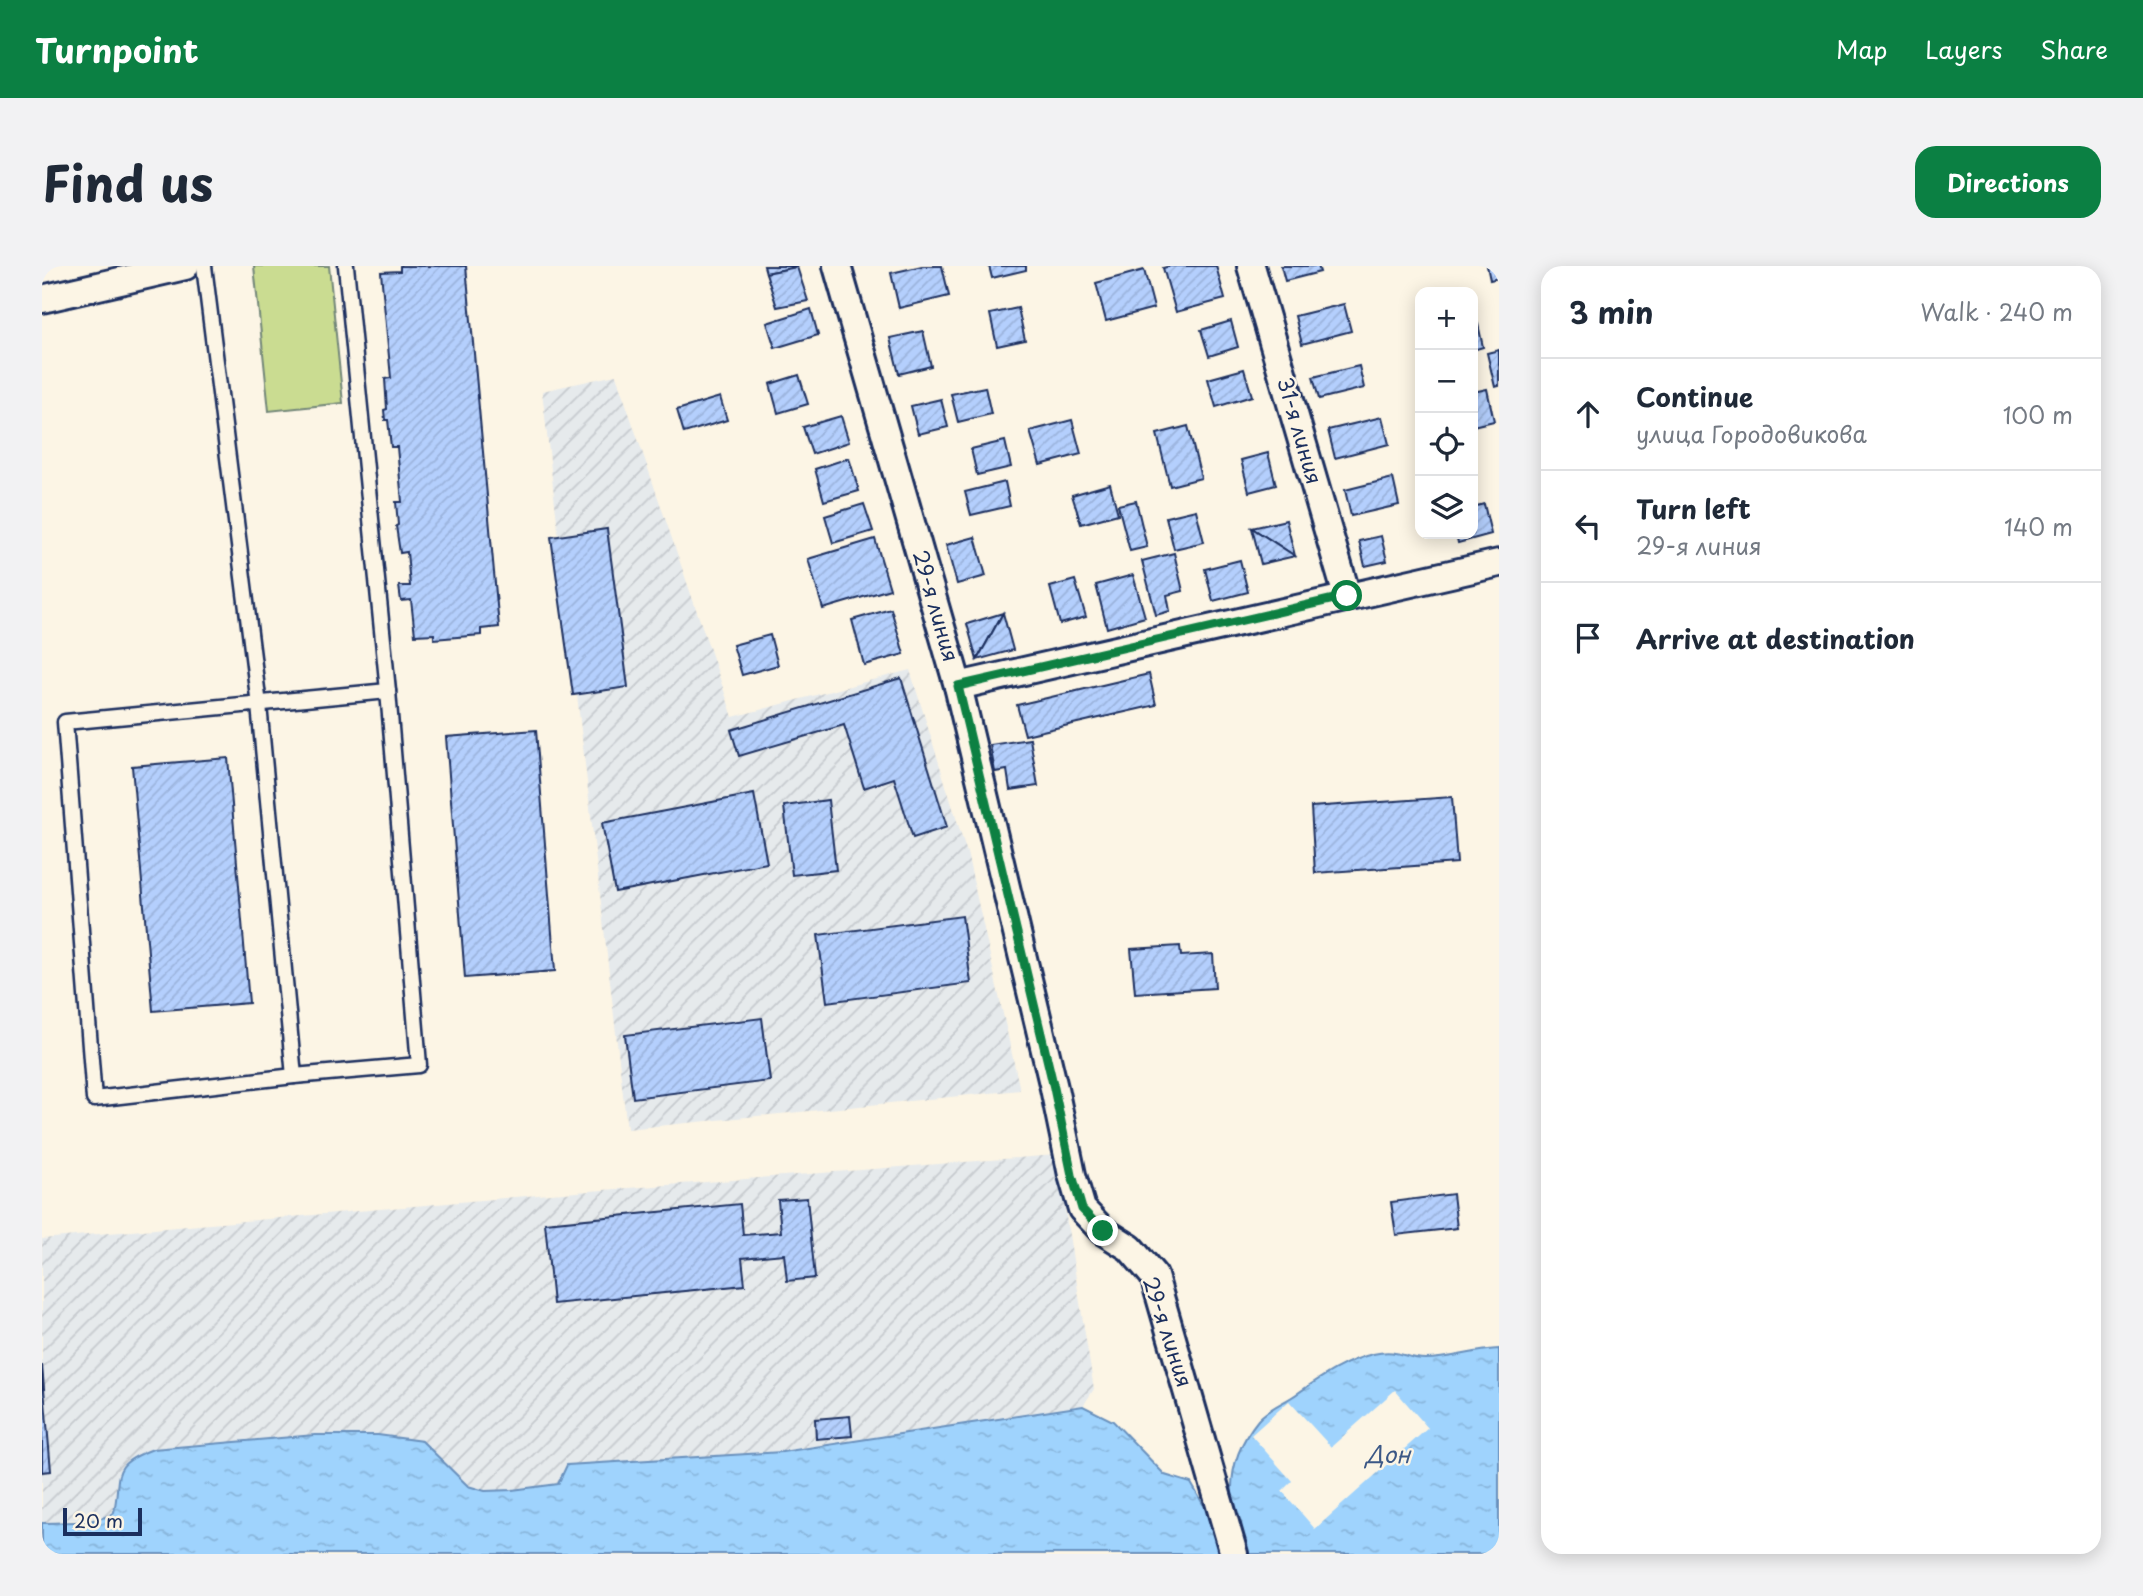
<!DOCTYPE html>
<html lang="en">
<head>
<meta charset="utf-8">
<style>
  body { margin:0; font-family:"Playpen Sans",sans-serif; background:#f2f2f3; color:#1f2937 }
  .controls { position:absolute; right:21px; top:21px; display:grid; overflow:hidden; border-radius:14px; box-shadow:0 4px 18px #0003 }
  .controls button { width:63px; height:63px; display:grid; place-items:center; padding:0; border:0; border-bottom:2px solid #e0e1e3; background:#fff; color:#1f2937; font:35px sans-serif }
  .scale { position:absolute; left:21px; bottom:18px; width:79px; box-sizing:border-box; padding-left:7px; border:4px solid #1b2f5e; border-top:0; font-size:19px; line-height:24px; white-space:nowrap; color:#1b2f5e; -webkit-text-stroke:5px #fcf5e5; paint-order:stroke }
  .stop { position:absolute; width:21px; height:21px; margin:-16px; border:5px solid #0b8043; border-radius:50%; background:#fff }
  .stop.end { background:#0b8043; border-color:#fff; box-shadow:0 2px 7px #0008 }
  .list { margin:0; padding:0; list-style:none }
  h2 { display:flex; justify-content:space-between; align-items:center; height:91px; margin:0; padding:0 28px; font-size:30px }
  h2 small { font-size:23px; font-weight:400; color:#747a83 }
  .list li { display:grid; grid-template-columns:46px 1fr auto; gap:21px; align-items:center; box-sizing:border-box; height:112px; padding:0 28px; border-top:2px solid #e0e1e3 }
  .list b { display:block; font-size:26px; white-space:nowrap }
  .list p { margin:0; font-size:23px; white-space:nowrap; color:#747a83 }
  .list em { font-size:23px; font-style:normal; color:#747a83 }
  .icon { flex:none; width:38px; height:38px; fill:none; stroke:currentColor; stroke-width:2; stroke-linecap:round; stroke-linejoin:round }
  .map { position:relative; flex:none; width:1457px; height:1288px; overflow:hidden; border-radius:21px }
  header { display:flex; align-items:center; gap:42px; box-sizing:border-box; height:98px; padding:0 35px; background:#0b8043; color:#fff }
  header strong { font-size:33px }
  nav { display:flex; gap:38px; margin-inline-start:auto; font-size:24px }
  .intro { display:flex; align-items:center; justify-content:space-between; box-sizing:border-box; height:168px; padding:0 42px }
  h1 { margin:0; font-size:49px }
  .button { padding:18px 32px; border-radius:21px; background:#0b8043; color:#fff; font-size:24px; font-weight:700 }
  main { display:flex; gap:42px; padding:0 42px }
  aside { flex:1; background:#fff; border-radius:21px; box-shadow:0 4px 18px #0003 }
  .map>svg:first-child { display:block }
  .industrial { fill:url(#industrial-furrows) }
  .pitch { fill:#cadc91; stroke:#728678; stroke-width:2 }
  .water { fill:url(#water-ripples); stroke:#6a91bd; stroke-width:2 }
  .pier { fill:#fcf5e5 }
  .building { fill:url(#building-hatch); stroke:#1b2f5e; stroke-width:2 }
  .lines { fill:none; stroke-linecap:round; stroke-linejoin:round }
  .service-casing { stroke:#1b2f5e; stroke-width:19 }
  .minor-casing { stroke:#1b2f5e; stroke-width:32 }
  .service { stroke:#fcf5e5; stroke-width:14 }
  .minor { stroke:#fcf5e5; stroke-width:26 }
  .route { stroke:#0b8043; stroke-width:9 }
  .labels { text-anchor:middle; stroke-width:5; stroke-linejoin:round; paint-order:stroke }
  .street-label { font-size:21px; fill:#1b2f5e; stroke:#fcf5e5 }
  .water-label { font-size:23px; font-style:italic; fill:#3c5886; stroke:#fcf5e5 }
</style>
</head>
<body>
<header>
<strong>Turnpoint</strong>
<nav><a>Map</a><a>Layers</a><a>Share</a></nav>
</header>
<div class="intro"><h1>Find us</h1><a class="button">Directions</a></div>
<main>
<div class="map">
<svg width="1457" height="1288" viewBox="0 0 1457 1288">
  <defs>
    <pattern id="industrial-furrows" width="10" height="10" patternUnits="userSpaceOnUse" patternTransform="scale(1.75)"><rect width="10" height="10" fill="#e6eaec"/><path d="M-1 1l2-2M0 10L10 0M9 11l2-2" fill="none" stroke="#c5c9cd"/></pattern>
    <pattern id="water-ripples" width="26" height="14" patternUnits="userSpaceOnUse" patternTransform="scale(1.75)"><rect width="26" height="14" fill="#9fd3fd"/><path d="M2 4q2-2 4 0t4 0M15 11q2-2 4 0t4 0" fill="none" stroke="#88b5db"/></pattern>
    <pattern id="building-hatch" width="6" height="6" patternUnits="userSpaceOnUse" patternTransform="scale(1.75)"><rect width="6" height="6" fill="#b4cffd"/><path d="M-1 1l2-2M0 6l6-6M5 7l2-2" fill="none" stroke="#9ab2db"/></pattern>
  </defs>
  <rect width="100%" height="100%" fill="#fcf5e5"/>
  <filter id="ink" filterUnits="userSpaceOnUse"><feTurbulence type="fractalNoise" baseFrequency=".0143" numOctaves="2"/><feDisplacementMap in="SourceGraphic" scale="14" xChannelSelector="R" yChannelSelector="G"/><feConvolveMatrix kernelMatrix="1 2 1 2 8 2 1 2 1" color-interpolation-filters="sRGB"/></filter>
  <g filter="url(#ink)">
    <!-- industrial -->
    <g class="industrial">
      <path d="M574,109L691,451L868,404L925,587L978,824L585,863L500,125Z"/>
      <path d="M1014,889L1052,1123L1041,1140L740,1186L525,1199L516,1217L470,1224L443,1225L426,1220L380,1175L336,1169H273L111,1183L91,1191L72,1246L67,1251L0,1257V973L496,929Z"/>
    </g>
    <!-- pitch -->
    <path class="pitch" d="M212,0H287L301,137L227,145Z"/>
    <!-- water -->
    <path class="water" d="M1457,1083V1288H0V1257C18,1256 60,1258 72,1246C80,1208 66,1200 111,1183L273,1169H336L380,1175L426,1220L443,1225L470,1224L516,1218L525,1199L740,1186L1041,1140L1071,1155L1123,1209L1149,1217L1161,1238C1173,1239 1183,1236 1190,1227C1189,1200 1199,1175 1216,1154C1226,1142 1244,1136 1256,1127C1278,1112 1304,1094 1331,1088C1357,1082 1363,1093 1383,1093C1408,1093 1432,1084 1457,1083Z"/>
    <!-- pier -->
    <path class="pier" d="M1353,1124L1386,1162L1273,1263L1240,1225L1250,1215L1209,1169L1247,1135L1289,1181Z"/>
    <!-- building -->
    <g class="building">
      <path d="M358,0H424L457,361L439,363V369L392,373V368L373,369L369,334L359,335L357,320H368L365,286L358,287L354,260L356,259L354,236H360L355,181H349L346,154H343L342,144L345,143L343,113L349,112L339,6L358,5Z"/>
      <path d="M722,0H755V1L724,7Z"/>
      <path d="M880,0H900L907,30L857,42L849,7Z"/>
      <path d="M947,0H984V4L950,12Z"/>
      <path d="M1128,0H1174L1183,33L1134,46L1121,2Z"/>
      <path d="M1239,0H1276L1278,6L1243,15Z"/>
      <path d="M1445,0H1457V12L1448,14Z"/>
      <path d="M755,1L766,35L735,41L724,7Z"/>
      <path d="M1102,4L1112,42L1064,55L1054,17Z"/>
      <path d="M1302,38L1309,65L1260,78L1253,50Z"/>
      <path d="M976,42L983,74L955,80L948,48Z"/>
      <path d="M769,43L776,69L733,82L725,57Z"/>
      <path d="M1189,55L1196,81L1167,90L1159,64Z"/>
      <path d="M1436,58L1441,81L1431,84V59Z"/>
      <path d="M881,65L889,100L857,108L848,72Z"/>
      <path d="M1457,84V120L1453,121L1445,87Z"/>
      <path d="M1317,100L1322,122L1277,133L1271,111Z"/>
      <path d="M1202,103L1210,130L1174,141L1166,113Z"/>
      <path d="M757,109L766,138L736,147L728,118Z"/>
      <path d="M943,121L949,148L916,156L909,128Z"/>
      <path d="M1445,123L1452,155L1431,160V126Z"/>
      <path d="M678,131L685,154L642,167L635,144Z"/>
      <path d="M899,133L906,161L876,168L869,140Z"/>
      <path d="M799,150L807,176L770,188L761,161Z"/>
      <path d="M1340,151L1347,178L1293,192L1286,164Z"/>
      <path d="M1030,154L1039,188L998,199L988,165Z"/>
      <path d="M1146,160L1159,212L1128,220L1115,168Z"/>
      <path d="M963,175L969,201L935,209L929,183Z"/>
      <path d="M1226,187L1234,219L1207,226L1199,194Z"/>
      <path d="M807,192L817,225L782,235L773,203Z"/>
      <path d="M1351,212L1357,239L1309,250L1303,224Z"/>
      <path d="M963,216L968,240L929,249L923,226Z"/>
      <path d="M1068,218L1076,248L1039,258L1030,229Z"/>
      <path d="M1094,235L1105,281L1088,285L1076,239Z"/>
      <path d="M822,238L831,265L791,277L783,250Z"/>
      <path d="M1442,238L1449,268L1416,277L1414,268H1431V241Z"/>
      <path d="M1154,244L1162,276L1132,283L1124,251Z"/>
      <path d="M1244,254L1253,290L1210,262Z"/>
      <path d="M1210,262L1253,290L1219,298Z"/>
      <path d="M565,263L586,421L531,429L509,271Z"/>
      <path d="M1339,270L1345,295L1323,300L1317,275Z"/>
      <path d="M933,271L944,310L915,318L904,279Z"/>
      <path d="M833,273L848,323L781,343L766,293Z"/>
      <path d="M1132,287L1141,325L1125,329L1128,345L1114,349L1100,295Z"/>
      <path d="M1198,294L1206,326L1171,335L1163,303Z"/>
      <path d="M1091,309L1103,351L1065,362L1054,319Z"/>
      <path d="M1033,314L1044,351L1018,358L1008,321Z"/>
      <path d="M849,343L862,388L822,399L810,354Z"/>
      <path d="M961,347L935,394L925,358Z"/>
      <path d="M961,347L971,384L935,394Z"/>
      <path d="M728,369L736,399L700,409L691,379Z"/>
      <path d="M1107,408L1114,439L983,469L975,439Z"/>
      <path d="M859,412L905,561L871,572L852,512L822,522L802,459L697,490L689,464Z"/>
      <path d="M494,464L513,705L423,712L404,471Z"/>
      <path d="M988,473L996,520L968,524L965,504L953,506L948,479Z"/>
      <path d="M186,492L207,737L111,745L90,500Z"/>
      <path d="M712,528L725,597L573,626L560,557Z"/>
      <path d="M1410,531L1415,597L1273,607L1269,541Z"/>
      <path d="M786,534L794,604L750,609L742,540Z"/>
      <path d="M920,650L929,717L785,736L776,669Z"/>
      <path d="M1138,680L1139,690L1171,688L1173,722L1093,727L1089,683Z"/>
      <path d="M720,752L728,815L591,832L583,769Z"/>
      <path d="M1411,928L1415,962L1354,969L1349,936Z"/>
      <path d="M765,932L773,1012L745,1015L742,988L700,992L703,1019L511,1038L503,957L698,938L701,969L739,966L736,934Z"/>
      <path d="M0,1099L9,1205L0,1206Z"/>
      <path d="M808,1150L810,1170L774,1173L773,1153Z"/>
    </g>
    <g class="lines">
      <defs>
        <g id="service">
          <path d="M162,0L217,439L252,810L377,799L346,425L304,0"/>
          <path d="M252,810L52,833L23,456L346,425"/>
        </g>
        <g id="minor">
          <path d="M795,0L916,420L1012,822L1030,909L1040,943L1061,965L1088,982L1112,1010L1192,1288"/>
          <path d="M1209,0L1305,330"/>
          <path d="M0,33L143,0"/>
          <path d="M916,420L1457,297"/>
        </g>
      </defs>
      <!-- service casing -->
      <use href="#service" class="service-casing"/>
      <!-- minor casing -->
      <use href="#minor" class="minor-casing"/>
      <!-- service -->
      <use href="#service" class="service"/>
      <!-- minor -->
      <use href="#minor" class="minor"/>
    </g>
  </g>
  <g class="lines" filter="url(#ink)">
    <!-- route -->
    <path class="route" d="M1061,965L1040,943L1030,909L1012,822L916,420L1305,330"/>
  </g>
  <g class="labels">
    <!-- street labels -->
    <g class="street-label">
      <text transform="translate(1257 165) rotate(74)" y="7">31-я линия</text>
      <text transform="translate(893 340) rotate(74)" y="7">29-я линия</text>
      <text transform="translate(1125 1066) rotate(72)" y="7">29-я линия</text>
    </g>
    <!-- water labels -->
    <g class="water-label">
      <text x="1346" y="1197">Дон</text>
    </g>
  </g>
</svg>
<div class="controls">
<button>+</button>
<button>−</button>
<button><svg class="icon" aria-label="locate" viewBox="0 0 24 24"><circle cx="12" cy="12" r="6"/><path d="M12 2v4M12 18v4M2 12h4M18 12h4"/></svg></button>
<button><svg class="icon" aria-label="layers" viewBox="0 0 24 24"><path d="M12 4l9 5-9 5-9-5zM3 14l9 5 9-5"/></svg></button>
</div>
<div class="scale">20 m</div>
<div class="stop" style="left:1305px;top:330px"></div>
<div class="stop end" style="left:1061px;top:965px"></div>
</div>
<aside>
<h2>3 min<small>Walk · 240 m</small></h2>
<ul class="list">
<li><svg class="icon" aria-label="ahead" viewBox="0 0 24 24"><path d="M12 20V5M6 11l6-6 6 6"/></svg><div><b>Continue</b><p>улица Городовикова</p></div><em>100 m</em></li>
<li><svg class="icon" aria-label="left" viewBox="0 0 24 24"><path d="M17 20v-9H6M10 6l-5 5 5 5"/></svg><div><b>Turn left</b><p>29-я линия</p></div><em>140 m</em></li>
<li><svg class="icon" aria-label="arrive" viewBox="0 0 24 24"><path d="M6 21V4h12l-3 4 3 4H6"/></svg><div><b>Arrive at destination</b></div></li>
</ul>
</aside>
</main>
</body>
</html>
